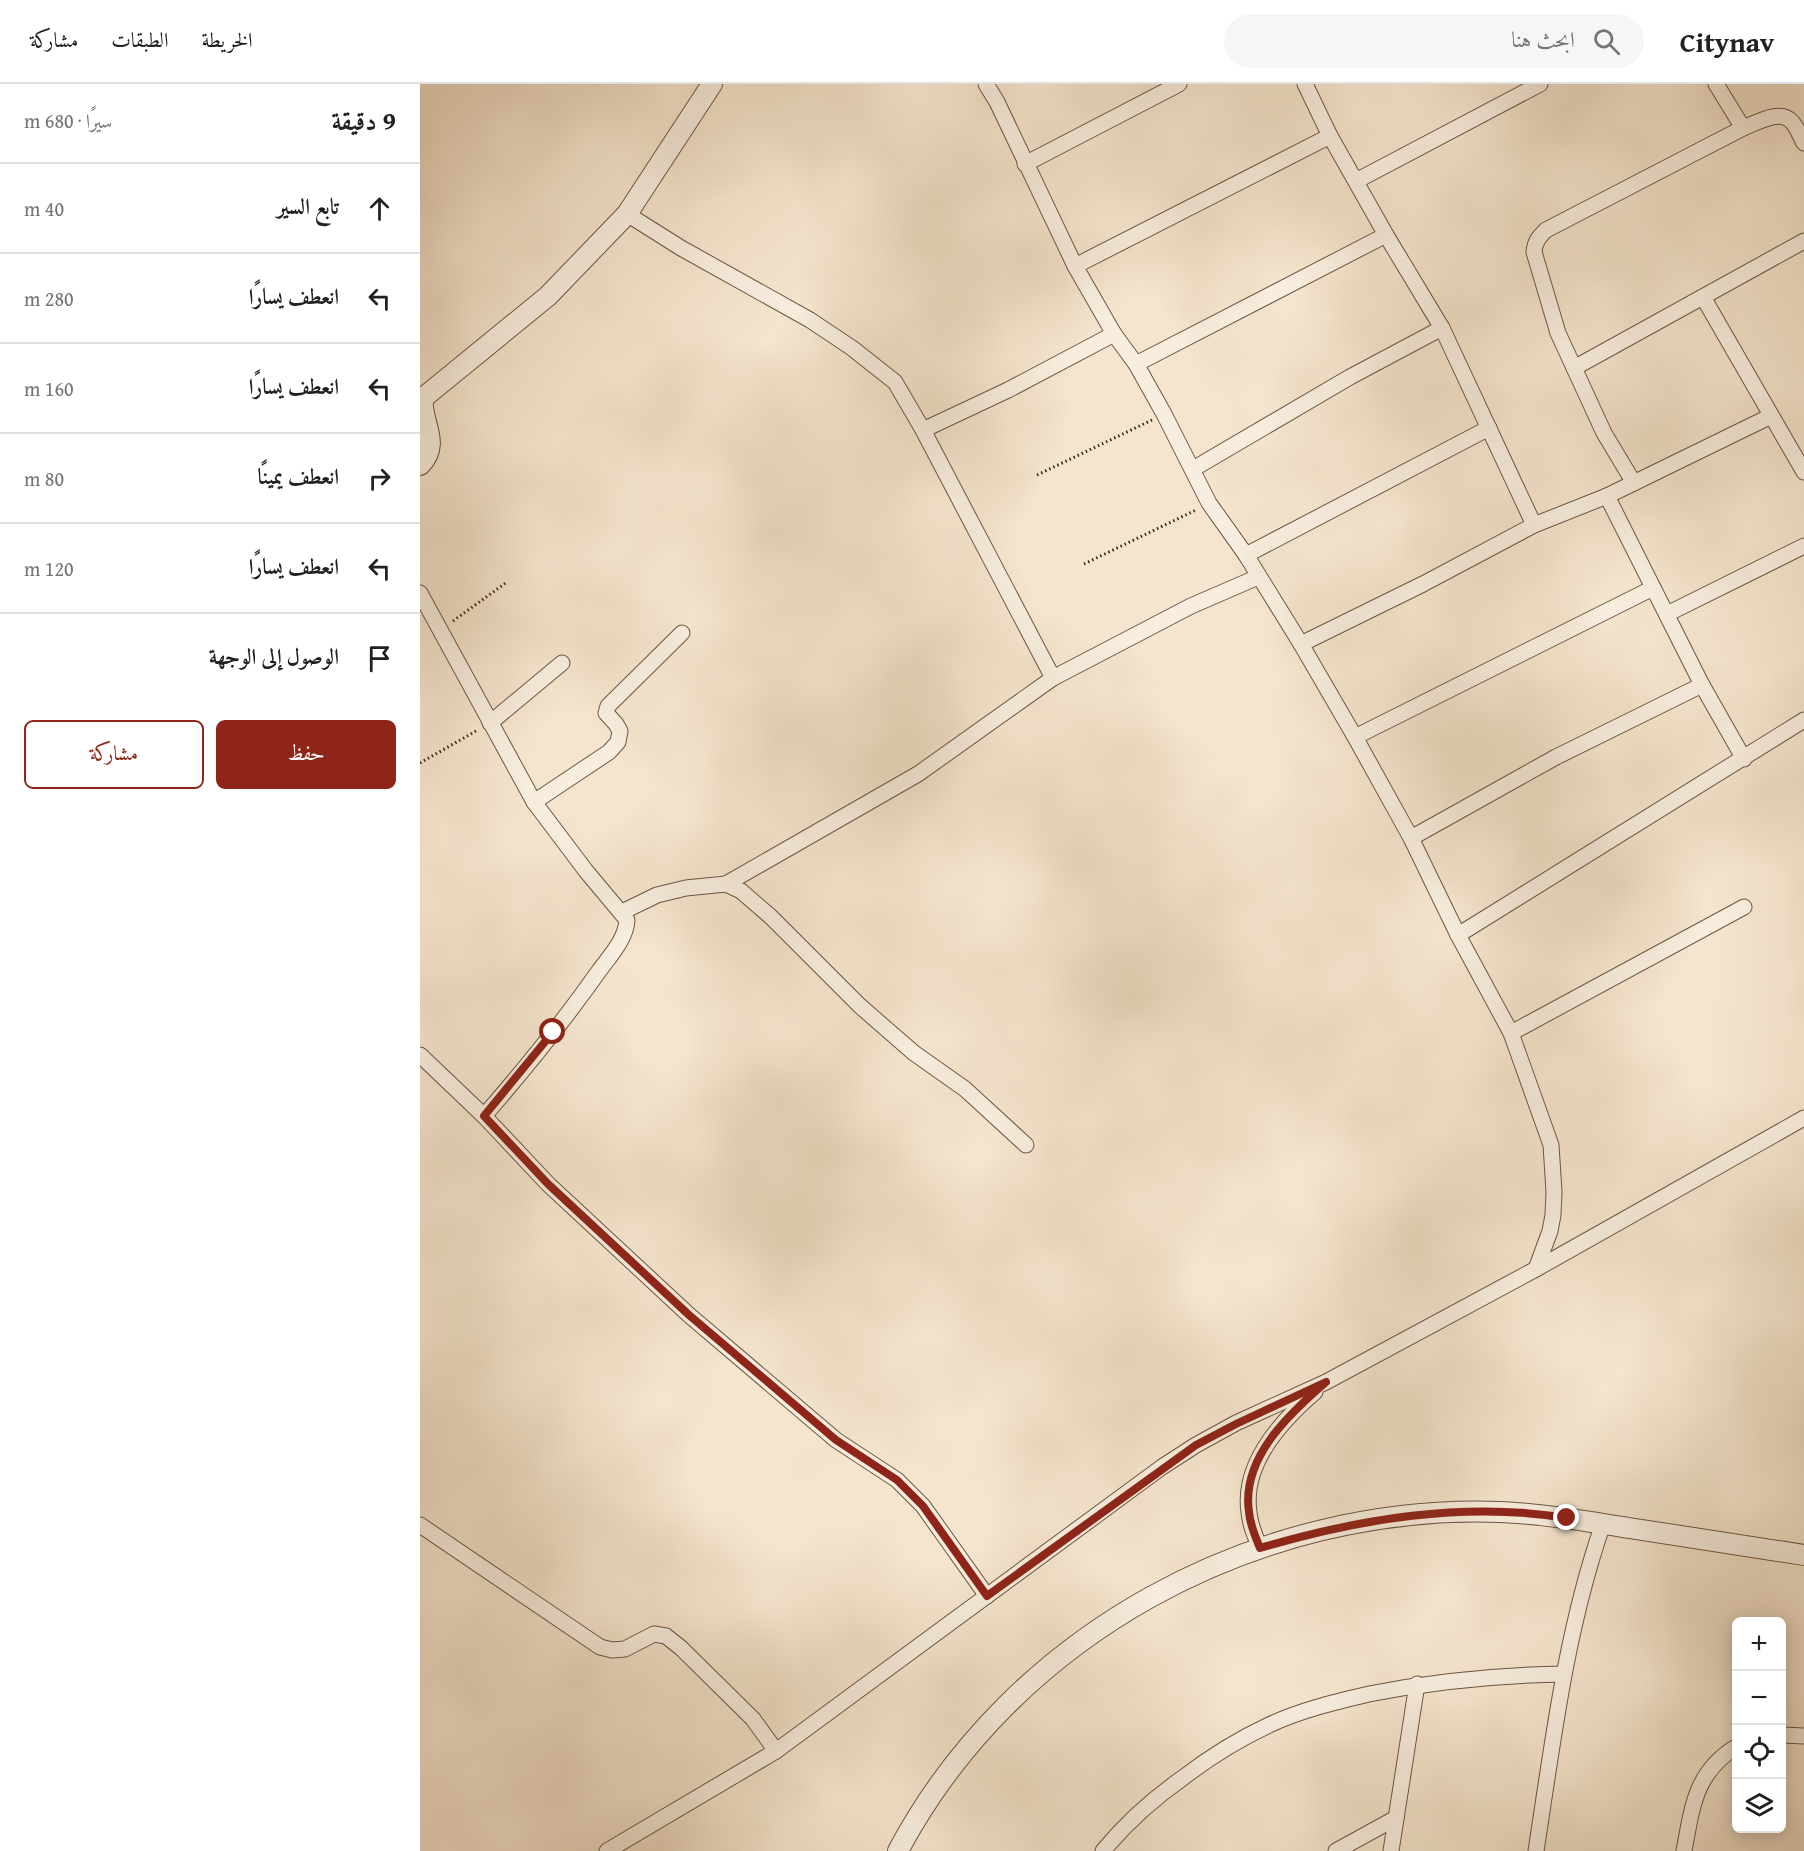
<!DOCTYPE html>
<html lang="ar">
<head>
<meta charset="utf-8">
<style>
  body { margin:0; font-family:"Gentium Book Plus",Amiri,serif; background:#f6f6f6; color:#202124; direction:rtl }
  .controls { position:absolute; right:18px; bottom:18px; display:grid; overflow:hidden; border-radius:9px; box-shadow:0 3px 15px #0003 }
  .controls button { width:54px; height:54px; display:grid; place-items:center; padding:0; border:0; border-bottom:2px solid #e0e0e0; background:#fff; color:#202124; font:30px sans-serif }
  .stop { position:absolute; width:18px; height:18px; margin:-14px; border:4px solid #8f2418; border-radius:50%; background:#fff }
  .stop.end { background:#8f2418; border-color:#fff; box-shadow:0 2px 6px #0008 }
  .list { margin:0; padding:0; list-style:none }
  h2 { display:flex; justify-content:space-between; align-items:center; height:78px; margin:0; padding:0 24px; font-size:26px }
  h2 small { font-size:20px; font-weight:400; color:#757577 }
  .list li { display:grid; grid-template-columns:39px 1fr auto; gap:18px; align-items:center; box-sizing:border-box; height:90px; padding:0 24px; border-top:2px solid #e0e0e0 }
  .list b { display:block; font-size:22px; white-space:nowrap }
  .list em { font-size:20px; font-style:normal; color:#757577 }
  .actions { display:flex; gap:12px; padding:18px 24px }
  .actions a { flex:1; padding:14px 0; border:2px solid #8f2418; border-radius:9px; text-align:center; font-size:21px; color:#8f2418 }
  .actions .main { background:#8f2418; color:#fff }
  .icon { flex:none; width:33px; height:33px; fill:none; stroke:currentColor; stroke-width:2; stroke-linecap:round; stroke-linejoin:round }
  .map { position:relative; flex:none; width:1384px; height:1767px; overflow:hidden; direction:ltr }
  header { display:flex; align-items:center; gap:36px; box-sizing:border-box; height:84px; padding:0 30px; background:#fff; border-bottom:2px solid #e0e0e0 }
  header strong { font-size:28px }
  nav { display:flex; gap:33px; margin-inline-start:auto; font-size:21px }
  .search { width:420px; height:54px; background:#f6f6f6; display:flex; align-items:center; gap:15px; box-sizing:border-box; padding:0 21px; border-radius:33px; color:#757577; font-size:22px }
  main { display:flex }
  aside { flex:1; background:#fff }
  .map>svg:first-child { display:block }
  .lines { fill:none; stroke-linecap:round; stroke-linejoin:round }
  .minor-casing { stroke:#6c5642; stroke-width:17 }
  .tertiary-casing { stroke:#6c5642; stroke-width:22 }
  .path { stroke:#3e2614; stroke-width:3; stroke-dasharray:1.5 3; stroke-linecap:butt }
  .minor { stroke:#f8eedf; stroke-width:15 }
  .tertiary { stroke:#f8eedf; stroke-width:20 }
  .route { stroke:#8f2418; stroke-width:8 }
</style>
</head>
<body>
<header>
<strong>Citynav</strong>
<div class="search"><svg class="icon" aria-label="search" viewBox="0 0 24 24"><circle cx="10" cy="10" r="6"/><path d="M15 15l6 6"/></svg>ابحث هنا</div>
<nav><a>الخريطة</a><a>الطبقات</a><a>مشاركة</a></nav>
</header>
<main>
<div class="map">
<svg width="1384" height="1767" viewBox="0 0 1384 1767">
  <rect width="100%" height="100%" fill="#f5e5ce"/>
  <filter id="stains"><feTurbulence type="fractalNoise" baseFrequency=".00333" numOctaves="4"/><feColorMatrix values="0 0 0 0 .2 0 0 0 0 .09 0 0 0 0 .02 0 0 0 .5 -.17"/></filter>
  <radialGradient id="worn" r=".72"><stop offset=".6" stop-color="#630" stop-opacity="0"/><stop offset="1" stop-color="#630" stop-opacity=".3"/></radialGradient>
  <g class="lines">
    <defs>
      <g id="minor">
        <path d="M566,0L577,18L655,182L694,250L716,280L744,330L789,419L826,471L881,560L935,653L991,754L1038,851L1091,949L1131,1061L1134,1108L1133,1131L1130,1147L1116,1185"/>
        <path d="M885,0L910,52L966,151L1022,244L1114,441"/>
        <path d="M1296,0L1323,44"/>
        <path d="M605,80L759,0"/>
        <path d="M936,97L1120,0"/>
        <path d="M207,130L261,164L390,236L432,264L475,298L503,346L588,306L694,250"/>
        <path d="M655,182L910,52"/>
        <path d="M1283,213L1384,388"/>
        <path d="M716,280L966,151"/>
        <path d="M1154,284L1384,157"/>
        <path d="M503,346L633,594L771,522L838,493"/>
        <path d="M773,385L930,293L1022,244"/>
        <path d="M1214,399L1184,349L1138,249L1114,168C1115,157 1119,153 1126,146L1323,44C1336,39 1361,24 1372,38C1377,43 1380,52 1384,59"/>
        <path d="M1187,412L1282,601L1324,675"/>
        <path d="M826,471L1069,344"/>
        <path d="M0,509L114,718L166,787L207,836C206,855 190,872 179,887C143,938 104,986 64,1032"/>
        <path d="M1247,530L1384,462"/>
        <path d="M881,560L1003,500L1114,441L1187,412L1351,332"/>
        <path d="M70,639L142,579"/>
        <path d="M935,653L1233,504"/>
        <path d="M114,718L189,668L198,658L200,647L196,640L186,629L188,622L262,549"/>
        <path d="M991,754L1136,673L1282,601"/>
        <path d="M306,800L498,690L633,594"/>
        <path d="M202,828L237,811L266,804L306,800L321,807L351,833L440,922L494,969L545,1005L606,1061"/>
        <path d="M1038,851L1384,636"/>
        <path d="M1091,949L1324,823"/>
        <path d="M0,971L64,1032L128,1100L269,1231L416,1356L477,1396L503,1422L567,1512"/>
        <path d="M0,1441L180,1563L192,1566L205,1565L234,1550L246,1552L261,1564L333,1635L356,1667"/>
        <path d="M840,1464C835,1452 830,1441 829,1428C822,1380 861,1337 895,1308"/>
        <path d="M1362,1651L1384,1652"/>
        <path d="M187,1767L356,1667L742,1383L776,1361L816,1339L906,1298L1116,1185L1384,1034"/>
        <path d="M683,1767C706,1739 734,1714 764,1693C790,1673 819,1655 849,1641C881,1626 915,1618 949,1610C1014,1597 1078,1591 1144,1590"/>
        <path d="M916,1767L976,1734"/>
        <path d="M971,1767L997,1600"/>
        <path d="M1116,1767C1133,1657 1146,1546 1183,1440"/>
        <path d="M1264,1767C1272,1724 1275,1688 1316,1663"/>
      </g>
      <g id="tertiary">
        <path d="M0,381C22,359 0,338 3,314L128,212L207,130L292,0"/>
        <path d="M478,1767C593,1550 837,1419 1081,1428C1124,1430 1166,1437 1209,1444C1268,1453 1326,1462 1384,1471"/>
      </g>
    </defs>
    <!-- minor casing -->
    <use href="#minor" class="minor-casing"/>
    <!-- tertiary casing -->
    <use href="#tertiary" class="tertiary-casing"/>
    <!-- path -->
    <g class="path">
      <path d="M617,391L732,336"/>
      <path d="M664,480L776,426"/>
      <path d="M33,537L87,498"/>
      <path d="M0,679L56,647"/>
    </g>
    <!-- minor -->
    <use href="#minor" class="minor"/>
    <!-- tertiary -->
    <use href="#tertiary" class="tertiary"/>
  </g>
  <g class="lines">
    <!-- route -->
    <path class="route" d="M133,948L64,1032L128,1100L269,1231L416,1356L477,1396L503,1422L567,1512L776,1361L816,1340L906,1298C869,1330 821,1374 829,1428C830,1441 835,1452 840,1464C939,1435 1044,1417 1147,1434"/>
  </g>
  <rect width="100%" height="100%" filter="url(#stains)"/>
  <rect width="100%" height="100%" fill="url(#worn)"/>
</svg>
<div class="controls">
<button>+</button>
<button>−</button>
<button><svg class="icon" aria-label="locate" viewBox="0 0 24 24"><circle cx="12" cy="12" r="6"/><path d="M12 2v4M12 18v4M2 12h4M18 12h4"/></svg></button>
<button><svg class="icon" aria-label="layers" viewBox="0 0 24 24"><path d="M12 4l9 5-9 5-9-5zM3 14l9 5 9-5"/></svg></button>
</div>
<div class="stop" style="left:133px;top:948px"></div>
<div class="stop end" style="left:1147px;top:1434px"></div>
</div>
<aside>
<h2>9 دقيقة<small>سيرًا · 680 m</small></h2>
<ul class="list">
<li><svg class="icon" aria-label="ahead" viewBox="0 0 24 24"><path d="M12 20V5M6 11l6-6 6 6"/></svg><div><b>تابع السير</b></div><em>40 m</em></li>
<li><svg class="icon" aria-label="left" viewBox="0 0 24 24"><path d="M17 20v-9H6M10 6l-5 5 5 5"/></svg><div><b>انعطف يسارًا</b></div><em>280 m</em></li>
<li><svg class="icon" aria-label="left" viewBox="0 0 24 24"><path d="M17 20v-9H6M10 6l-5 5 5 5"/></svg><div><b>انعطف يسارًا</b></div><em>160 m</em></li>
<li><svg class="icon" aria-label="right" viewBox="0 0 24 24"><path d="M7 20v-9h11M14 6l5 5-5 5"/></svg><div><b>انعطف يمينًا</b></div><em>80 m</em></li>
<li><svg class="icon" aria-label="left" viewBox="0 0 24 24"><path d="M17 20v-9H6M10 6l-5 5 5 5"/></svg><div><b>انعطف يسارًا</b></div><em>120 m</em></li>
<li><svg class="icon" aria-label="arrive" viewBox="0 0 24 24"><path d="M6 21V4h12l-3 4 3 4H6"/></svg><div><b>الوصول إلى الوجهة</b></div></li>
</ul>
<div class="actions"><a class="main">حفظ</a><a>مشاركة</a></div>
</aside>
</main>
</body>
</html>
